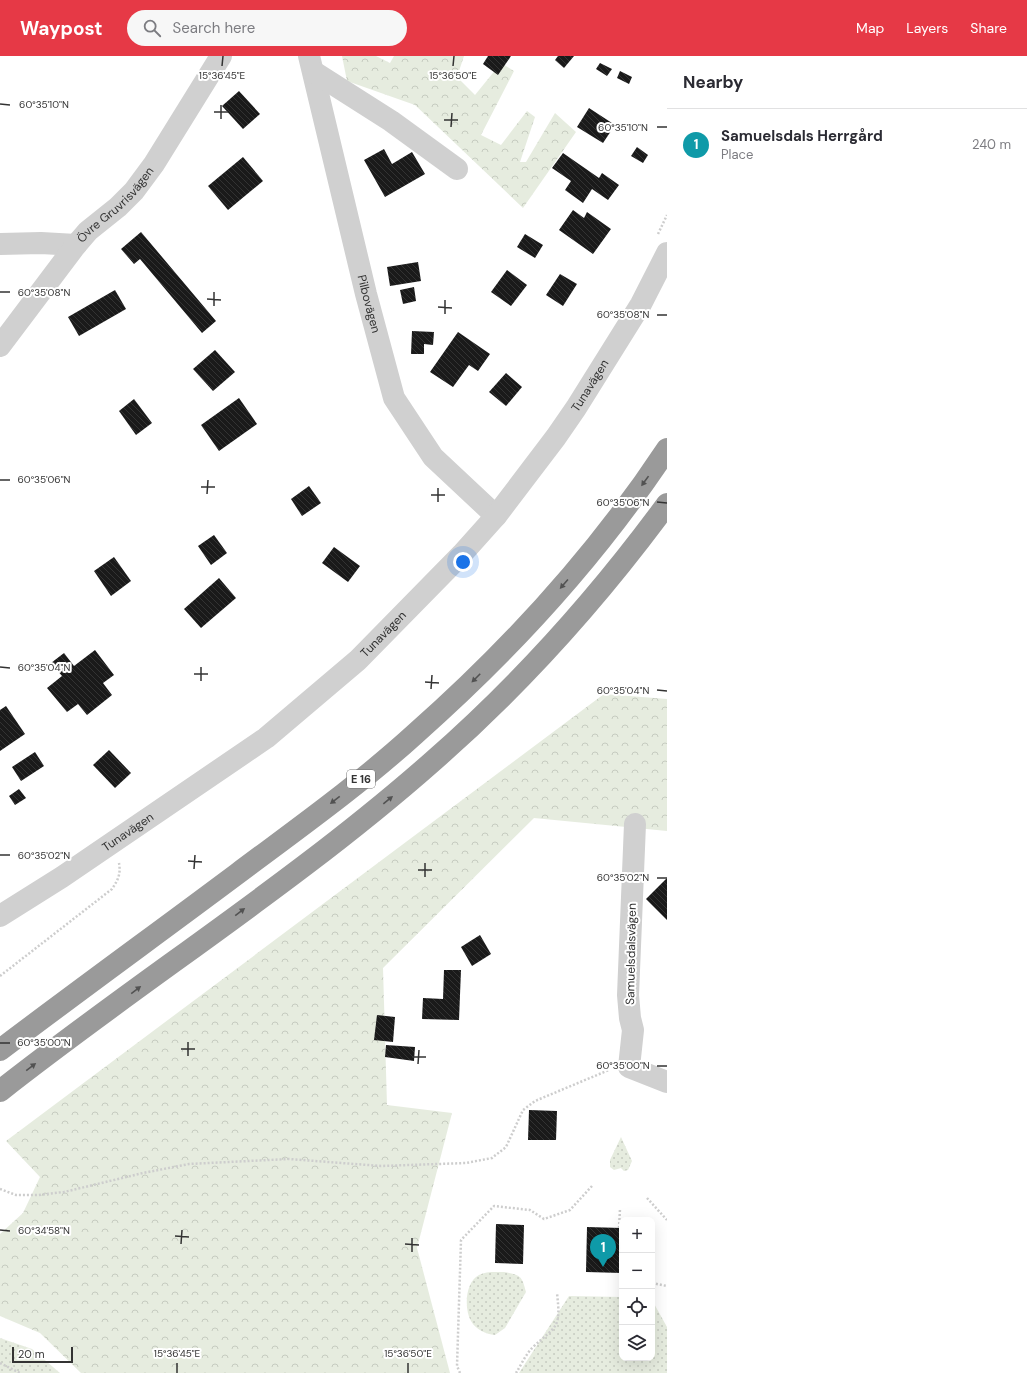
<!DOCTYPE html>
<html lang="en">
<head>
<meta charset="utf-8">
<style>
  body { margin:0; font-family:"DM Sans",sans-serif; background:#f7f7f7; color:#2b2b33 }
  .controls { position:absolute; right:12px; bottom:12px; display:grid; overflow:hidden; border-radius:8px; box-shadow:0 4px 16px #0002 }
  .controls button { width:36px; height:36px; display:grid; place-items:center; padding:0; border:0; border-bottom:1px solid #e1e1e2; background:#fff; color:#2b2b33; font:20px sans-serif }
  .scale { position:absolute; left:12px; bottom:10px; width:61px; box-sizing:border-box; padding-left:4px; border:2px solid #333; border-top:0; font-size:11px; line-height:14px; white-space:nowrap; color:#333; -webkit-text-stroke:3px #fff; paint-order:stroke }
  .you { position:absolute; left:463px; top:506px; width:14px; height:14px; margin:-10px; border:3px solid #fff; border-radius:50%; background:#1a73e8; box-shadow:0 0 0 6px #1a73e833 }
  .badge { display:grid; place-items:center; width:26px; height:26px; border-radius:50%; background:#e63946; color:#fff; font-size:13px; font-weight:700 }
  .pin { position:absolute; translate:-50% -33px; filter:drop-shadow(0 1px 2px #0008) }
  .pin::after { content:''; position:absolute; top:21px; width:14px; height:12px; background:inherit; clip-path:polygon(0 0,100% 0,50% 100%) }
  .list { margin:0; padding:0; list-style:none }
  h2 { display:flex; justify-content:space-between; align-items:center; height:52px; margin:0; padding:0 16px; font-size:17px }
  h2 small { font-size:13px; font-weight:400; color:#7c7c81 }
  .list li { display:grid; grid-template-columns:26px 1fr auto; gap:12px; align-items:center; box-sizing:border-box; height:72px; padding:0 16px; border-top:1px solid #e1e1e2 }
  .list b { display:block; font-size:15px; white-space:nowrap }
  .list p { margin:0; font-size:13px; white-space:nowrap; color:#7c7c81 }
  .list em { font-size:13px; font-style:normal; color:#7c7c81 }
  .icon { flex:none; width:22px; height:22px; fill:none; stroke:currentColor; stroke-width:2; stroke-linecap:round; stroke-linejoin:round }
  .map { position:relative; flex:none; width:667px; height:1317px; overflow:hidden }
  header { display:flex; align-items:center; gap:24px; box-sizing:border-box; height:56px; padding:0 20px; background:#e63946; color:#fff }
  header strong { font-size:19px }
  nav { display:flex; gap:22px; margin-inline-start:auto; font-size:14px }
  .search { width:280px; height:36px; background:#f7f7f7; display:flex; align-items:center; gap:10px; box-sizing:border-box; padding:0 14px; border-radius:22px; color:#7c7c81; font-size:15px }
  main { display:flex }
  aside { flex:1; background:#fff }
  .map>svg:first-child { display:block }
  .grass { fill:url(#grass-dots) }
  .forest { fill:url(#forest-crowns) }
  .building { fill:url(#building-back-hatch) }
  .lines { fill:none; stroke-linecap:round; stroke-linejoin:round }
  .path { stroke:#cdcdcd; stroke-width:2.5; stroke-dasharray:2 2; stroke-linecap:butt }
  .minor { stroke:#d0d0d0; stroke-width:22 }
  .highway { stroke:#9a9a9a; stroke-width:22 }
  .oneway { fill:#525252 }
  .ticks { fill:none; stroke:#333; stroke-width:1.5 }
  .labels { text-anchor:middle; stroke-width:4; stroke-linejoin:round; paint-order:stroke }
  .shield { fill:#fff; stroke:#707070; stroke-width:1 }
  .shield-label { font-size:11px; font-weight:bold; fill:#333 }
  .street-label { font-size:12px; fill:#333; stroke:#fff }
  .ticks-label { font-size:10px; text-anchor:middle; fill:#333; stroke:#fff; stroke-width:4; stroke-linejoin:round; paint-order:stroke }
</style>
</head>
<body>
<header>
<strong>Waypost</strong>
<div class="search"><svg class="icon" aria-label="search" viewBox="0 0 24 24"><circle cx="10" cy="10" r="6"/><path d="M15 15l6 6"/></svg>Search here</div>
<nav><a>Map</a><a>Layers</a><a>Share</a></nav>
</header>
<main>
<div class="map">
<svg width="667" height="1317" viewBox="0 0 667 1317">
  <defs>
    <pattern id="grass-dots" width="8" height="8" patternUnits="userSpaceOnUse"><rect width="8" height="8" fill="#e6ecdf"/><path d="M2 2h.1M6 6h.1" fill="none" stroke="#c6cbc0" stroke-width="1.8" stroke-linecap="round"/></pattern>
    <pattern id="forest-crowns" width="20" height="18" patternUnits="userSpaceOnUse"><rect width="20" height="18" fill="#e6ecdf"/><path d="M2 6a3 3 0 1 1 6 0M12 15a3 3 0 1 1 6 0" fill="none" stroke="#c6cbc0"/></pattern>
    <pattern id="building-back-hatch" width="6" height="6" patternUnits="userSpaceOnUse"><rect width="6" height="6" fill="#1a1a1a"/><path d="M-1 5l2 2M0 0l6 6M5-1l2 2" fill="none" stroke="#333"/></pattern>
  </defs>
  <rect width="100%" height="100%" fill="#fff"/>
  <!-- grass -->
  <g class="grass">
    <path d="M621,1081L632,1105L628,1114L624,1115L621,1112L614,1114L610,1111V1104Z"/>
    <path d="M504,1216C521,1219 522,1220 526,1236L505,1272L495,1279C486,1278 476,1274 471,1265C464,1253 465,1226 479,1219C486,1215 496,1216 504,1216Z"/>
    <path d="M569,1240L622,1241V1302H652V1244L667,1271V1317H519Z"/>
    <path d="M0,1282L32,1293L60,1317H0Z"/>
  </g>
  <!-- forest -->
  <g class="forest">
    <path d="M342,0H376L390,7L394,0H464L457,21L475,39L501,7L514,15L481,79L501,89L527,55L535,61L520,106H526L555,57L576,76L523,152L415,49L347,25Z"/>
    <path d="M604,638L667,643V775L534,762L383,912L387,1049L452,1057L417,1192L450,1317H81L40,1277L0,1260V1178L23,1157L40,1121L6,1085Z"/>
  </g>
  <!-- building -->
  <g class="building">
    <path d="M488,0H511L498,19L483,8Z"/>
    <path d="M558,0H574L564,12L555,4Z"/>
    <path d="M600,7L612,13L607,20L596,13Z"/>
    <path d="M620,15L632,21L629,28L617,22Z"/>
    <path d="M239,35L260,58L243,73L222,50Z"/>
    <path d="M589,52L615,69L603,87L577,71Z"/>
    <path d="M637,91L648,99L643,107L631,100Z"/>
    <path d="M384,93L392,108L412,96L425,118L385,141L364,104Z"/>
    <path d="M563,97L599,122L602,117L619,129L608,144L592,133L583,147L565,134L571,125L552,112Z"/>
    <path d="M243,101L263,125L228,154L208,130Z"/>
    <path d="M573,154L584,162L587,156L611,173L593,198L559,174Z"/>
    <path d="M141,176L216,265L202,277L140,203L134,208L121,193Z"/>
    <path d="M525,178L543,189L535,202L517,191Z"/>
    <path d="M418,206L421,225L390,230L387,211Z"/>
    <path d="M507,214L527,229L511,250L491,236Z"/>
    <path d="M560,218L577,228L563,250L546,239Z"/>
    <path d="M414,231L416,245L403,248L400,234Z"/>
    <path d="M115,234L126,253L79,280L68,261Z"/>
    <path d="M412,275L434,276L433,289L424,288V298H411Z"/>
    <path d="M458,276L490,298L478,315L469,309L453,331L430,316Z"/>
    <path d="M215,294L235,316L213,335L193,313Z"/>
    <path d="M506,317L522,331L506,350L489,336Z"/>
    <path d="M239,342L257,368L219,395L201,369Z"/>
    <path d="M134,343L152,367L136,379L119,355Z"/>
    <path d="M309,430L321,447L302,460L291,443Z"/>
    <path d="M214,479L227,497L211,509L198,490Z"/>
    <path d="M334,491L360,510L348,526L322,507Z"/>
    <path d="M114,501L131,525L111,540L94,515Z"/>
    <path d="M219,522L236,542L201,572L184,553Z"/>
    <path d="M95,594L114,619L103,627L112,639L87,659L78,648L67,656L47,632L62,620L51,607L64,597L74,610Z"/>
    <path d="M6,650L25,678L0,695V654Z"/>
    <path d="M109,694L131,717L115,732L93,709Z"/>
    <path d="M35,696L44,710L21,725L12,711Z"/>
    <path d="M19,733L26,742L15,749L9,740Z"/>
    <path d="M667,822V864L646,843Z"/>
    <path d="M480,879L491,898L472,910L461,891Z"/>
    <path d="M444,914H461L459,964L422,963L423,942L443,943Z"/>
    <path d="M377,959L395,961L393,986L374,984Z"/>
    <path d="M386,989L415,991L414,1005L385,1001Z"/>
    <path d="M529,1054L557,1055L556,1084H528Z"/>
    <path d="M496,1168L524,1169L523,1208L495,1207Z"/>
    <path d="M587,1171L622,1172V1217L586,1216Z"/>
  </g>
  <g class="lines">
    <!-- path -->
    <g class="path">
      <path d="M658,178L667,159"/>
      <path d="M0,920L112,833C118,824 121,818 119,807"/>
      <path d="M0,1133L16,1139H38L64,1136L143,1117L189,1108L289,1103L381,1110L466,1107L492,1102L506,1091L523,1054L535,1045L609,1014"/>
      <path d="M647,1142L667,1164"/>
      <path d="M619,1172L620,1153"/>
      <path d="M652,1227L667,1230"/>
      <path d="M0,1307L20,1317"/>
      <path d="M460,1317L457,1310L461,1184L494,1150L530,1154L544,1163L570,1154L592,1130"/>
      <path d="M516,1317C521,1309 526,1298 533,1291C557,1269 561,1273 557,1237"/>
    </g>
    <!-- minor -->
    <g class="minor">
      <path id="s1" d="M309,0L366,238L394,342L433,401L496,460"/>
      <path d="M314,16L391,65L457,113"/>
      <path d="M0,188L41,187L76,189"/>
      <path id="s2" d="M0,290L76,189L88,175L118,151L134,135L154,108L221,0"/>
      <path d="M635,768L628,939L630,962L633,974L629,1011L667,1026"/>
      <path id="s3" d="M0,860L62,821L266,682L358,604L462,498L496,460L556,381L576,352L641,248L667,197"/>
    </g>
    <!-- highway -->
    <g class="highway">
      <path d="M0,994C78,935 158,877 237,818C297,773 359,729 415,678C510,594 597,499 667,393"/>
      <path d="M0,1035C142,923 296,826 432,706C520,629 598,542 667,448"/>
    </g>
  </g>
  <!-- one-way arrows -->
  <defs><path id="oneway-solid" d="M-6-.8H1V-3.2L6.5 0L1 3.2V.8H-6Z"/></defs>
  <g class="oneway">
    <use href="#oneway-solid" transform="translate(645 425) rotate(126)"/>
    <use href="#oneway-solid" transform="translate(564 528) rotate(131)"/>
    <use href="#oneway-solid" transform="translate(476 622) rotate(135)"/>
    <use href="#oneway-solid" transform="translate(335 744) rotate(142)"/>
    <use href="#oneway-solid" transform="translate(388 744) rotate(-39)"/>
    <use href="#oneway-solid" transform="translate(240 856) rotate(-37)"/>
    <use href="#oneway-solid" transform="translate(136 934) rotate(-37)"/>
    <use href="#oneway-solid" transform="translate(31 1011) rotate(-37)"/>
  </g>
  <!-- ticks -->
  <path class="ticks" d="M222,10L223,0M453,10L454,0M0,48L10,49M214,56H228M221,63V49M444,64H458M451,71L452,57M657,71H667M0,236H10M207,243L221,244M214,250V236M438,251L452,252M445,258V244M657,259H667M0,424H10M201,431H215M207,438L208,424M431,439H445M438,446V432M657,446L667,447M0,611L10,612M194,618H208M201,625V611M425,626L439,627M431,633L432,619M657,634L667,635M0,799H10M188,805L202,806M194,813L195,799M418,814H432M425,821V807M657,822H667M0,987H10M181,993H195M188,1000V986M412,1001H426M418,1008L419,994M657,1010H667M0,1174L10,1175M175,1180L189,1181M181,1188L182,1174M405,1188L419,1189M412,1196V1182M177,1317V1307M408,1317V1307"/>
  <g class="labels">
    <!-- shield labels -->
    <rect class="shield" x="347" y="714" width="28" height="18" rx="3"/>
    <g class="shield-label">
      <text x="361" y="727">E 16</text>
    </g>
    <!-- street labels -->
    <g class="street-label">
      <text dy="4" stroke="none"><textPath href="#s2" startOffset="183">Övre Gruvrisvägen</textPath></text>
      <text dy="4" stroke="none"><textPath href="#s1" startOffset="255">Pilbovägen</textPath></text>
      <text dy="4" stroke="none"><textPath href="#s3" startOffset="801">Tunavägen</textPath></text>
      <text dy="4" stroke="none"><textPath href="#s3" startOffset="477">Tunavägen</textPath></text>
      <text dy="4" stroke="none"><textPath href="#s3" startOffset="153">Tunavägen</textPath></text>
      <text transform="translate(631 898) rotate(-89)" y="4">Samuelsdalsvägen</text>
    </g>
  </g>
  <g class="ticks-label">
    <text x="222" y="23">15°36'45"E</text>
    <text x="453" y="23">15°36'50"E</text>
    <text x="44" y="52">60°35'10"N</text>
    <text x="623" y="75">60°35'10"N</text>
    <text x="44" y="240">60°35'08"N</text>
    <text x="623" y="262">60°35'08"N</text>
    <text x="44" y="427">60°35'06"N</text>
    <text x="623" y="450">60°35'06"N</text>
    <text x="44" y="615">60°35'04"N</text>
    <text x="623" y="638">60°35'04"N</text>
    <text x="44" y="803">60°35'02"N</text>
    <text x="623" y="825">60°35'02"N</text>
    <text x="44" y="990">60°35'00"N</text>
    <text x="623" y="1013">60°35'00"N</text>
    <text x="44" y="1178">60°34'58"N</text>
    <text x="177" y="1301">15°36'45"E</text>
    <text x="408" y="1301">15°36'50"E</text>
  </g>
</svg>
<div class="controls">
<button>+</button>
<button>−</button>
<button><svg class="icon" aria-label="locate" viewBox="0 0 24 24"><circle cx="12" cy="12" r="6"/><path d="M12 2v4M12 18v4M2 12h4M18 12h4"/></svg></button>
<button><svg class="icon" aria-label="layers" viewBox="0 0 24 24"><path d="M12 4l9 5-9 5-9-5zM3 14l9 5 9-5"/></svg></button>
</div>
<div class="scale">20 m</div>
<div class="you"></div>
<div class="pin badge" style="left:603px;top:1211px;background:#0f9aa8">1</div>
</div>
<aside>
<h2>Nearby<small></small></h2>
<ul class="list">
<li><span class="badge" style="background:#0f9aa8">1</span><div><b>Samuelsdals Herrgård</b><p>Place</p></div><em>240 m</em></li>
</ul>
</aside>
</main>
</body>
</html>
